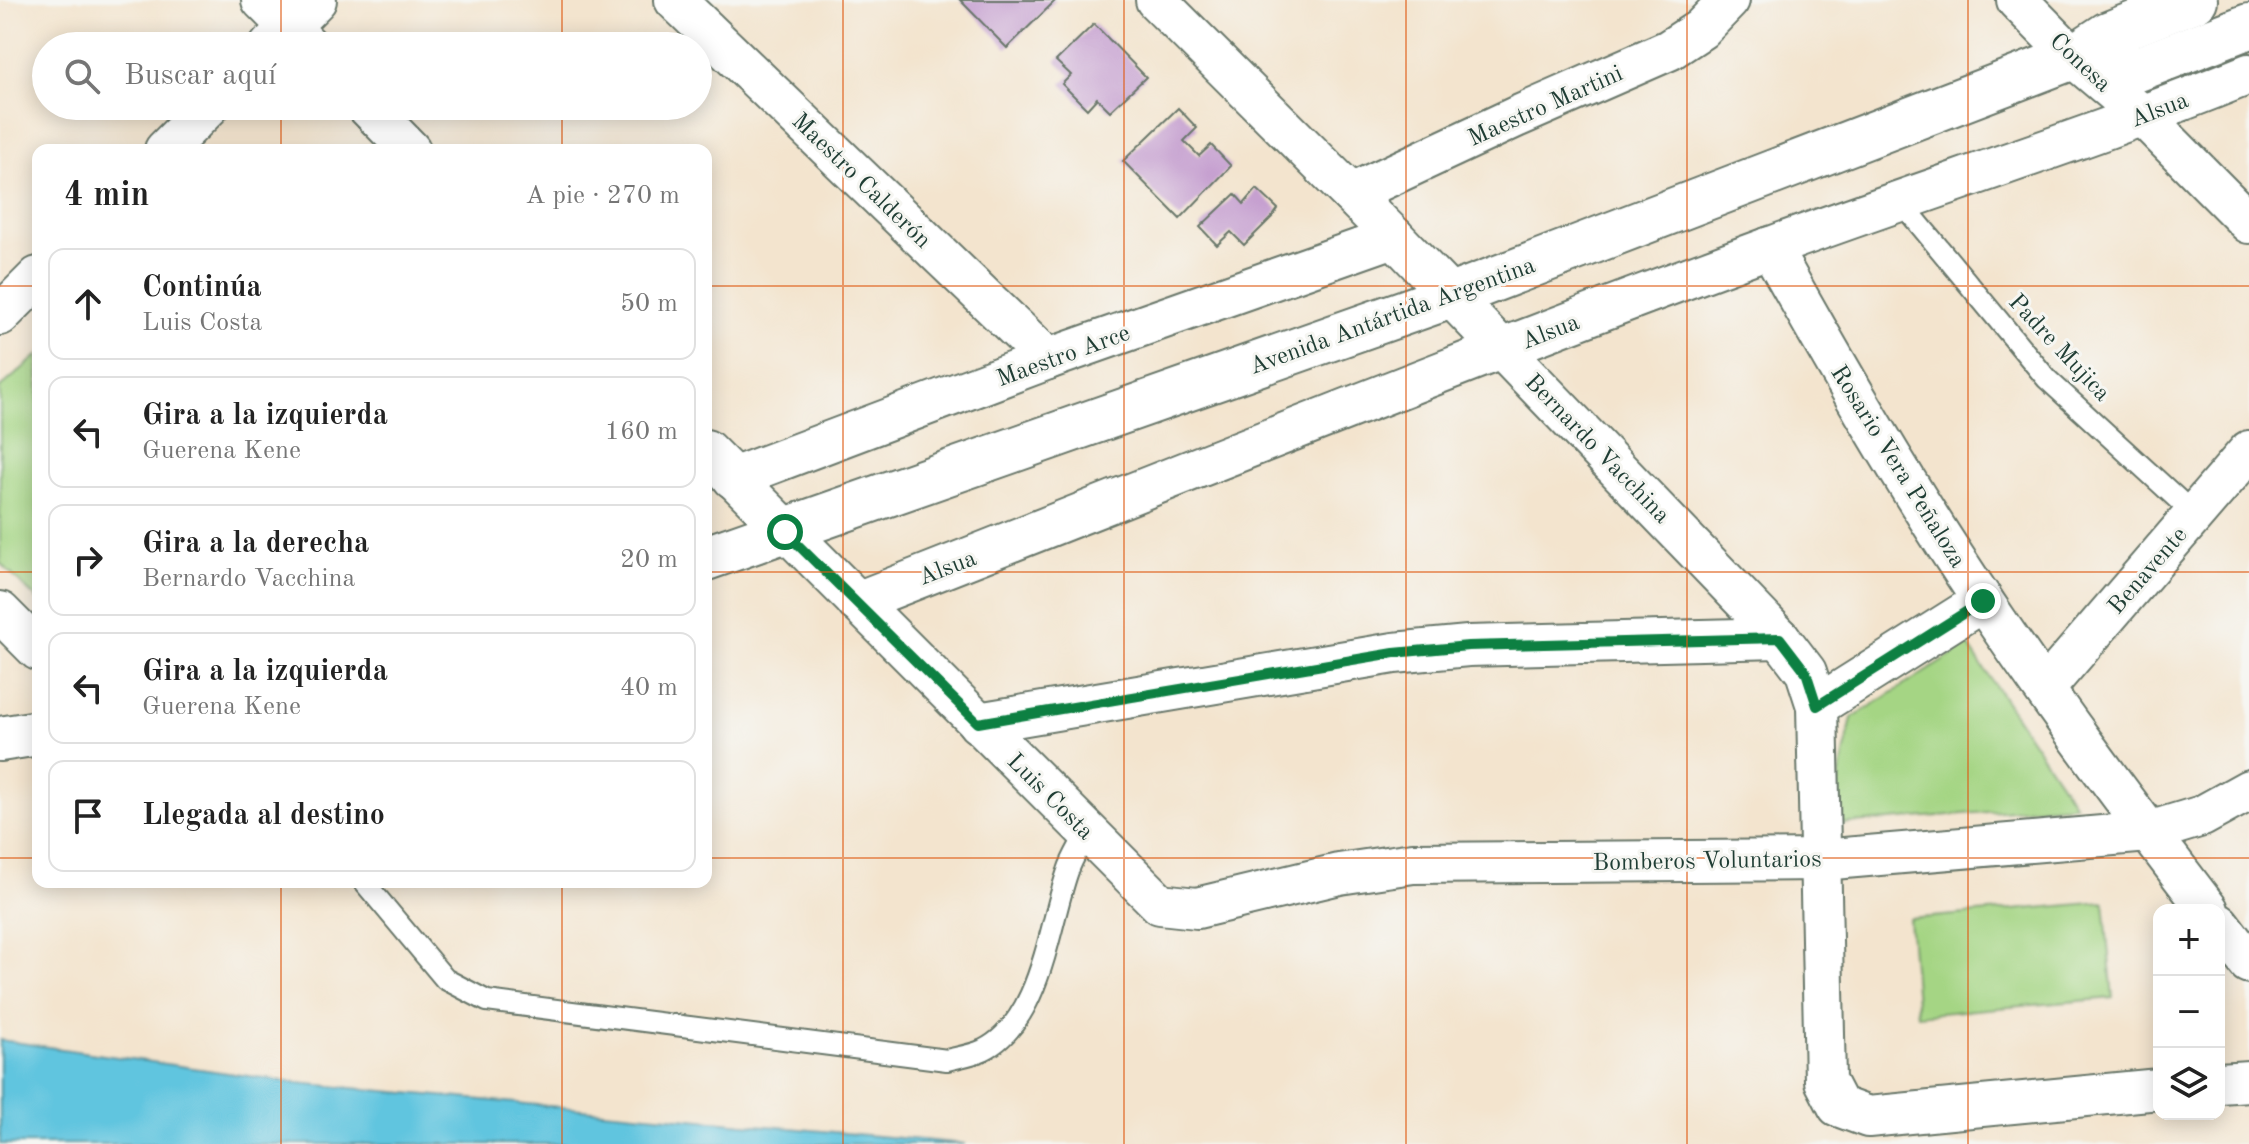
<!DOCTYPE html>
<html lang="es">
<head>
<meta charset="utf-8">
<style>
  body { margin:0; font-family:"Old Standard TT",serif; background:#f6f6f6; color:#222 }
  .controls { position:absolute; right:24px; bottom:24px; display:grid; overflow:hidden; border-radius:16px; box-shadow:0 4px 20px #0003 }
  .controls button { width:72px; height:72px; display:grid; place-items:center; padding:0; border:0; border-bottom:2px solid #e0e0e0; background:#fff; color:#222; font:40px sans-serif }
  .stop { position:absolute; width:24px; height:24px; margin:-18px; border:6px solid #0b8043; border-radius:50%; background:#fff }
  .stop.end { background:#0b8043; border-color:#fff; box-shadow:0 2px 8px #0008 }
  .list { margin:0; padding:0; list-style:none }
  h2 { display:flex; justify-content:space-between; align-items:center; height:104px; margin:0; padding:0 32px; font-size:34px }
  h2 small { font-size:26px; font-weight:400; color:#767676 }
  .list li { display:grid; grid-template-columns:52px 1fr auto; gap:24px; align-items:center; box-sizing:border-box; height:112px; margin:0 16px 16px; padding:0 16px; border:2px solid #e0e0e0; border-radius:16px }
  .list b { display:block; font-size:30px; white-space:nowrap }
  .list p { margin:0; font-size:26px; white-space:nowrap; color:#767676 }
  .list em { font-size:26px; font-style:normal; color:#767676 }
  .icon { flex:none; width:44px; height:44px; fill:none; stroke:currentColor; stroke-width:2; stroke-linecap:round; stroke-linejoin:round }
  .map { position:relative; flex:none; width:2249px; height:1144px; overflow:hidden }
  .search { position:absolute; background:#fff; box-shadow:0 4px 20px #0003; left:32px; top:32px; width:680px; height:88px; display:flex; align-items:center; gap:20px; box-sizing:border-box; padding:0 28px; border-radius:44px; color:#767676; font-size:30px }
  .panel { position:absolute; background:#fff; box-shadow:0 4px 20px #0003; left:32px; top:144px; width:680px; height:744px; border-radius:16px }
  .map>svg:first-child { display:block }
  .green { fill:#a5d584; stroke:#62895c; stroke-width:2 }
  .water { fill:#61c5df; stroke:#40818a; stroke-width:2 }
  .building { fill:#c6a0d0 }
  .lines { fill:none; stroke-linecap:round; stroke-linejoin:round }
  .service-casing { stroke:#69776a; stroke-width:24 }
  .minor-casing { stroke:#69776a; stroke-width:44 }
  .secondary-casing { stroke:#69776a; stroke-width:48 }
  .service { stroke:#fff; stroke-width:20 }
  .minor { stroke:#fff; stroke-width:40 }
  .secondary { stroke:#fff; stroke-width:44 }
  .route { stroke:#0b8043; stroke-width:10 }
  .grid { fill:none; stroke:#de580e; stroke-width:2; stroke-opacity:0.55 }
  .labels { text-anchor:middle; stroke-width:6; stroke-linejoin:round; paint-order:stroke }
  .street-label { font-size:24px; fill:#1f3d34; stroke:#f6f6f2 }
</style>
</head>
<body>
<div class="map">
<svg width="2249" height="1144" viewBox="0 0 2249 1144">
  <rect width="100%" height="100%" fill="#f6f6f2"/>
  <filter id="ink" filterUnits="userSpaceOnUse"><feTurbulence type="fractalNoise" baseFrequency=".0125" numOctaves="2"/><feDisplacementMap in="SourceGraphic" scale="16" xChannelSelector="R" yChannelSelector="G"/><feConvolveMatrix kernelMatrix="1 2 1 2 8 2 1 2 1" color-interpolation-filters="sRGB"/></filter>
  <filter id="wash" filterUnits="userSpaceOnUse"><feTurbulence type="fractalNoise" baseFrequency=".006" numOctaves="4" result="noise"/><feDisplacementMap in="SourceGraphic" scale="32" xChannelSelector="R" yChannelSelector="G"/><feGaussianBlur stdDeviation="1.8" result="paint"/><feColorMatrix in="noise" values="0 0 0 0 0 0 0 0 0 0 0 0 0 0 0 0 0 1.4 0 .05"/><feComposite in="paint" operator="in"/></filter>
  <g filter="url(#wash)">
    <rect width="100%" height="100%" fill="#f3e4ce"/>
    <!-- green -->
    <g class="green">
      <path d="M38,355V600L0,563V388Z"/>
      <path d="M1968,645L2075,805L1829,825L1852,718Z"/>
      <path d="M2104,902L2113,998L1917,1015L1909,919Z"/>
    </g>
    <!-- water -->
    <path class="water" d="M0,1040L297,1083L965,1144H0Z"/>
    <g id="blocks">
      <!-- building -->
      <g class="building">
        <path d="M960,0H1056L1007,48Z"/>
        <path d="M1094,24L1146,77L1110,111L1097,98L1087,109L1062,84L1071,75L1056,61Z"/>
        <path d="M1178,108L1197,128L1184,141L1199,156L1211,145L1231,166L1180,219L1123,161Z"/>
        <path d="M1257,189L1278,209L1273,216L1244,245L1231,232L1217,245L1200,227L1235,194L1244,204Z"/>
      </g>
    </g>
  </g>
  <g filter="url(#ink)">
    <use href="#blocks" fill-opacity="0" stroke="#69776a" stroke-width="2"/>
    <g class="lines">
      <defs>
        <g id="service">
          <path d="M1900,201L2047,379L2195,515"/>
          <path d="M364,882L445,979L487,1001L947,1060C959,1057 972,1055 983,1050C1041,1022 1049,924 1068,871C1072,858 1081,845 1087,832"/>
        </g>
        <g id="minor">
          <path d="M262,0L307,45"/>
          <path d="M675,0L1048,359"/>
          <path d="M1156,0L1394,237L1780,638L1806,672L1817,706L1825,1081L1838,1106L1868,1117L2159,1089"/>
          <path d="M2017,0L2073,57L2144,117L2249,223"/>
          <path d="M270,46L316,0"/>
          <path d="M367,106L410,150"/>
          <path d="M165,150L209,106"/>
          <path d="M1351,194L1516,117L1669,50L1701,29L1729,0"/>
          <path d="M1770,247C1837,367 1906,487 1983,601C2054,707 2131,809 2208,910"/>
          <path d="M0,315L38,277"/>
          <path d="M706,450L1160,904L1197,908L1339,874L1413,863L1821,860L2149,832L2202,816L2249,790"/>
          <path d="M733,478L1048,359L1394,237"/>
          <path d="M857,602C1161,483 1464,360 1771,247C1930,188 2092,138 2249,74"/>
          <path d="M0,612L38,650"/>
          <path d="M2045,688L2249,451"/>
          <path d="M1817,706L1983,601"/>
          <path d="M978,723L1394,653L1468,646L1780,638"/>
          <path d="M2219,924L2249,963"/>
          <path d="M2219,1083L2249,1081"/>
        </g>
        <g id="secondary">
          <path d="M2073,57L2138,69L2249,26"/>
          <path d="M706,558L1451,296L2073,57L2108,34L2195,0"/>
          <path d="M0,739L38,733"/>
        </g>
      </defs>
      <!-- service casing -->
      <use href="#service" class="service-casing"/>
      <!-- minor casing -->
      <use href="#minor" class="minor-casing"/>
      <!-- secondary casing -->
      <use href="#secondary" class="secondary-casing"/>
      <!-- service -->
      <use href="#service" class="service"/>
      <!-- minor -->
      <use href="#minor" class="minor"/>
      <!-- secondary -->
      <use href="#secondary" class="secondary"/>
    </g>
  </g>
  <g class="lines" filter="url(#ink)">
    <!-- route -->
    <path class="route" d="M785,532L978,723L1394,653L1468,646L1780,638L1806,672L1817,706L1983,601"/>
  </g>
  <!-- grid -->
  <path class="grid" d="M281,0V46M562,0V46M843,0V1144M1124,0V1144M1406,0V1144M1687,0V1144M1968,0V1144M281,106V150M562,106V150M0,286H38M706,286H2249M0,572H38M706,572H2249M0,858H38M706,858H2249M281,882V1144M562,882V1144"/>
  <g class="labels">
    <!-- street labels -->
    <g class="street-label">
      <text transform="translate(2081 62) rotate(43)" y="8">Conesa</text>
      <text transform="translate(1545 105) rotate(-24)" y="8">Maestro Martini</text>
      <text transform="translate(2159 109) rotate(-21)" y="8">Alsua</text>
      <text transform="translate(862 180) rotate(44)" y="8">Maestro Calderón</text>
      <text transform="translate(1392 315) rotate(-20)" y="8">Avenida Antártida Argentina</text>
      <text transform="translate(1550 331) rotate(-21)" y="8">Alsua</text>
      <text transform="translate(2060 347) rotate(47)" y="8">Padre Mujica</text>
      <text transform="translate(1063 355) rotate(-20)" y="8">Maestro Arce</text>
      <text transform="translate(1598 448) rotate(46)" y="8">Bernardo Vacchina</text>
      <text transform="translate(1899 466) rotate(58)" y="8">Rosario Vera Peñaloza</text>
      <text transform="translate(947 567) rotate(-21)" y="8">Alsua</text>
      <text transform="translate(2147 570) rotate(-49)" y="8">Benavente</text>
      <text transform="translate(1051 796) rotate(45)" y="8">Luis Costa</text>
      <text transform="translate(1707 860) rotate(-1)" y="8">Bomberos Voluntarios</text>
    </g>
  </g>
</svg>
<div class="controls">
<button>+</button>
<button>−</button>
<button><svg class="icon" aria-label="layers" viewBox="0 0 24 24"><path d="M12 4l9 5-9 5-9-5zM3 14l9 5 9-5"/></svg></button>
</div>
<div class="stop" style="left:785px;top:532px"></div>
<div class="stop end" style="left:1983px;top:601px"></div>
<div class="search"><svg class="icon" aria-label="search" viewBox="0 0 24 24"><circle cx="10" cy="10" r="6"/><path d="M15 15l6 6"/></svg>Buscar aquí</div>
<section class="panel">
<h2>4 min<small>A pie · 270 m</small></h2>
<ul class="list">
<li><svg class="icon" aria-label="ahead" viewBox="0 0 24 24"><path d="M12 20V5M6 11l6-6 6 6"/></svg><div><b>Continúa</b><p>Luis Costa</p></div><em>50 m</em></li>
<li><svg class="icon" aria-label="left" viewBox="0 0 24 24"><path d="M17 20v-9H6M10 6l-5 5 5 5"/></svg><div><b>Gira a la izquierda</b><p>Guerena Kene</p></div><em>160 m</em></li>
<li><svg class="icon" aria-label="right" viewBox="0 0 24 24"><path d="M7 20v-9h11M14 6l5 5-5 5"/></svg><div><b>Gira a la derecha</b><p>Bernardo Vacchina</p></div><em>20 m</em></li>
<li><svg class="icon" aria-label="left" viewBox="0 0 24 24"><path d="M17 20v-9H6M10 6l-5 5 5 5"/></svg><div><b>Gira a la izquierda</b><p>Guerena Kene</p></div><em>40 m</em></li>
<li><svg class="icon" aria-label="arrive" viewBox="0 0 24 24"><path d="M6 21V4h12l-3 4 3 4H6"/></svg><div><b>Llegada al destino</b></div></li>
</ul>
</section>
</div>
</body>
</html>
